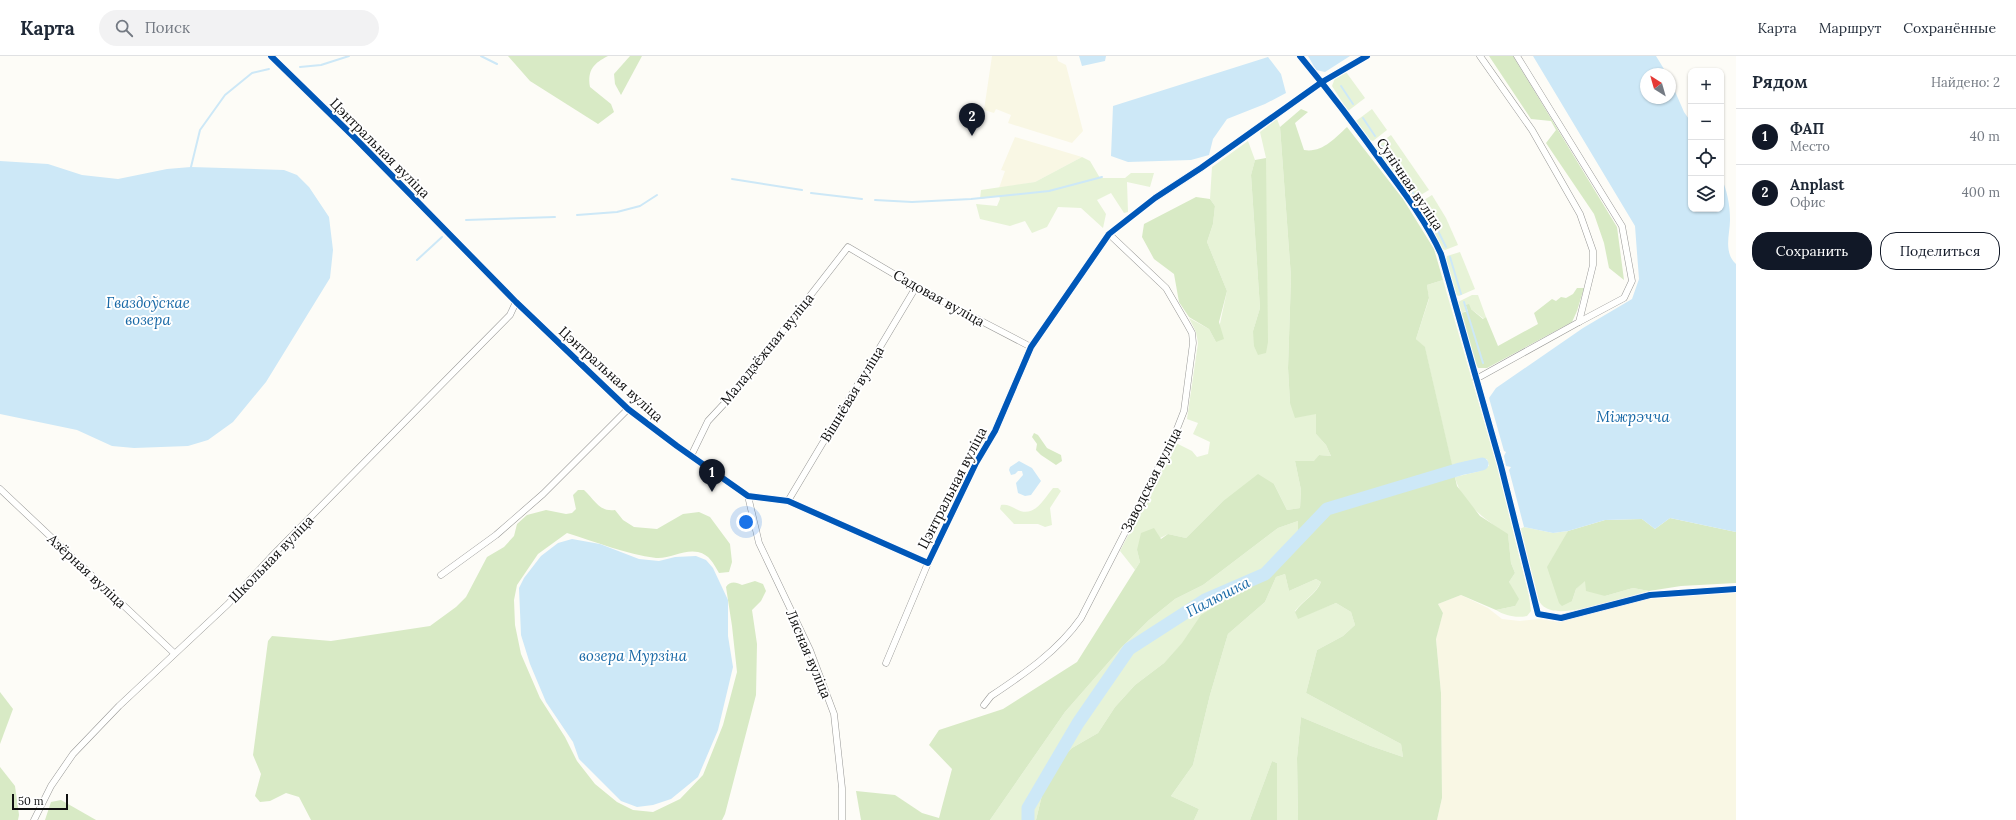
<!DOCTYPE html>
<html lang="ru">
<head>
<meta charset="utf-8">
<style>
  body { margin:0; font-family:Lora,serif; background:#f2f2f3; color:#1f2937 }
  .controls { position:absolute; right:12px; top:12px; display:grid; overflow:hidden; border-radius:8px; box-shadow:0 1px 3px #0004 }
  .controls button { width:36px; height:36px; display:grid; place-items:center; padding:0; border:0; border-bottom:1px solid #e0e1e3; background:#fff; color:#1f2937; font:20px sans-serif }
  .compass { position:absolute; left:1640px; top:12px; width:36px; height:36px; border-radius:50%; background:#fff; box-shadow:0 1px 3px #0004; rotate:323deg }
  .scale { position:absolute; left:12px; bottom:10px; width:56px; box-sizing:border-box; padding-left:4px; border:2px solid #111; border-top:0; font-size:11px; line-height:14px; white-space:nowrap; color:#111; -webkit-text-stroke:3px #fff; paint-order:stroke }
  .you { position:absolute; left:746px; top:466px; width:14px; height:14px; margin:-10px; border:3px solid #fff; border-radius:50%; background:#1a73e8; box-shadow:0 0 0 6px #1a73e833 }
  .badge { display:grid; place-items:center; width:26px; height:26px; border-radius:50%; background:#111827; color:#fff; font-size:13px; font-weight:700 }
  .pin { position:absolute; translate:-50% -33px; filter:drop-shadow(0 1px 2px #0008) }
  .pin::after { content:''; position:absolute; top:21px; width:14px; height:12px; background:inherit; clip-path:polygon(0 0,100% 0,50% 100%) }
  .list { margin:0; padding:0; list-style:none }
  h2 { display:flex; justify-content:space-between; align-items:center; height:52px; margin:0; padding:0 16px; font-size:17px }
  h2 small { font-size:13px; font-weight:400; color:#747a83 }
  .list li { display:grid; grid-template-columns:26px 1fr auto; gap:12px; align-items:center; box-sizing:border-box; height:56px; padding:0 16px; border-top:1px solid #e0e1e3 }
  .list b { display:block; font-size:15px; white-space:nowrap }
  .list p { margin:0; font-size:13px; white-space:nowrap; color:#747a83 }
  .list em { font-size:13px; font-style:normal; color:#747a83 }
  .actions { display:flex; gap:8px; padding:12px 16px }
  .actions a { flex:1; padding:9px 0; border:1px solid #111827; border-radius:16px; text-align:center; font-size:14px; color:#111827 }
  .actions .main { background:#111827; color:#fff }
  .icon { flex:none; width:22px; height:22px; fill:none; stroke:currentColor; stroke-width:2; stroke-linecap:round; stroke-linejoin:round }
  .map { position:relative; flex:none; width:1736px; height:764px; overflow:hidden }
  header { display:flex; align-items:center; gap:24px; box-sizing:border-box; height:56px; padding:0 20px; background:#fff; border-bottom:1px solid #e0e1e3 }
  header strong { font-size:19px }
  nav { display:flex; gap:22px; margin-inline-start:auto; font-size:14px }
  .search { width:280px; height:36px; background:#f2f2f3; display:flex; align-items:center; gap:10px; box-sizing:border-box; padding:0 14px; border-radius:22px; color:#747a83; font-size:15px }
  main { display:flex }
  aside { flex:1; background:#fff }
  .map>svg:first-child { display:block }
  .farmland { fill:#f9f7e4 }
  .green { fill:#e7f3d7 }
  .forest { fill:#d8eac5 }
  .water { fill:#cde8f7 }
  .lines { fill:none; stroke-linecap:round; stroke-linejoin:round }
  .stream { stroke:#cde8f7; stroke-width:2 }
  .river { stroke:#cde8f7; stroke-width:13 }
  .street-casing { stroke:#979795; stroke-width:7 }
  .street { stroke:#fffffe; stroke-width:6 }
  .cycleway-casing { stroke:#fff; stroke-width:8 }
  .cycleway { stroke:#0057b8; stroke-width:6 }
  .labels { text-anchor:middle; stroke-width:4; stroke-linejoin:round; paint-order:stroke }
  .street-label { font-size:14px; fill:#111; stroke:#fff }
  .water-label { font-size:15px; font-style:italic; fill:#1768a6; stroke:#fff }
</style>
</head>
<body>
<header>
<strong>Карта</strong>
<div class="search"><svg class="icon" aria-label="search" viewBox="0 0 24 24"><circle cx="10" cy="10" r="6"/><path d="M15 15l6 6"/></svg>Поиск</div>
<nav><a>Карта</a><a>Маршрут</a><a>Сохранённые</a></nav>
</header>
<main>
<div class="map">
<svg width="1736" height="764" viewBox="0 0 1736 764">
  <rect width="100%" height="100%" fill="#fdfcf7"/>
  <!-- farmland -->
  <g class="farmland">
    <path d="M992,0H1057L1058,5L1066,9L1083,75L1072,87L1008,67L1011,59L996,53L994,57L984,54Z"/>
    <path d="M1015,81L1082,101L1035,126L999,132L1005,115L1001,114Z"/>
    <path d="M1736,536V764H1437L1442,742L1441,637L1436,582L1443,557L1438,548L1461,539L1488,552L1502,563L1520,565L1539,563L1560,566L1650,542Z"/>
  </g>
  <!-- green -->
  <g class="green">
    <path d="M1346,16L1365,42L1348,55L1332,30L1335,22Z"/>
    <path d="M1372,53L1387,74L1373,85L1370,84L1356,65Z"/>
    <path d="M1277,63L1280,71L1291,221L1288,312L1290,347L1316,358V378L1326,389L1331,400L1319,399L1315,405H1295L1301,434L1300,452L1287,454L1274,428L1222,446L1186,482L1168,478L1137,494L1140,506L1135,514L1120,495L1176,387L1192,395L1197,401L1208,398L1210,386L1193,378L1198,367L1187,363L1198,287L1196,276L1189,262L1209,273L1216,286L1227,235L1207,186L1213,168L1215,150L1210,143L1212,111L1248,85L1255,104L1251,119L1260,252L1253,275L1266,297V102L1260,76Z"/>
    <path d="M1391,79L1429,134L1414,143L1376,93V90Z"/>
    <path d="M1082,101L1090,105L1100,122H1125L1131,117H1154L1150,131L1127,126L1128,156L1124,157L1111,137L1097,144L1106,158L1103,172L1081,152L1058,151L1047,171L1032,177L1025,165L1010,170L980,163L976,148L997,150L1000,143L999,140L980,143L981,134L1035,126Z"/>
    <path d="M1432,139L1446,162L1458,189L1445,194L1442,193L1416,149Z"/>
    <path d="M1460,196L1475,233L1459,240L1456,239L1446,203L1447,200Z"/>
    <path d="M1443,224L1497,410L1529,540L1531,555L1527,560C1517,562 1505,560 1496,554L1515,550L1509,526L1515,517L1511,507L1508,479C1486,464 1461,447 1455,421L1480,415L1483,411L1489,410L1487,403H1477L1452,410L1425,292L1416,283L1429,243L1427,229Z"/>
    <path d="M1472,239H1478L1486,261L1484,263L1471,253L1461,257L1458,247L1460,245Z"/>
    <path d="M1053,432H1058L1061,435L1050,452L1052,469L1045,471L1038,468H1014L1000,453L1001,449C1007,448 1010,450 1016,453C1034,463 1043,444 1053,432Z"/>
    <path d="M1298,465V474L1270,517L1244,535L1219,548L1164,607L1135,629L1115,651L1098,677L1072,692L1053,710L1043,735L1036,764H990L1065,656L1121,592L1149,564L1175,543L1203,529L1278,472Z"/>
    <path d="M1524,471L1553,477L1568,475L1565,482L1572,545L1576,533L1585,524L1605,540L1633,532L1649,535C1626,541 1571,560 1551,554C1545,552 1542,550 1539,545L1520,473Z"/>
    <path d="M1285,518L1289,535L1316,523L1321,526C1315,539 1303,544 1295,555L1298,562L1336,547L1351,556L1355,569L1343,580L1317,594L1306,637L1401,688L1403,701L1371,690L1301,661L1297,702L1298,764H1277V707L1272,705L1250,764H1194L1199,753L1171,740L1193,709L1210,639L1228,578L1265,546L1276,521Z"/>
  </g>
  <!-- forest -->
  <g class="forest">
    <path d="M508,0H608C594,7 587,14 590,31L611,48L614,56L598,68L530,25Z"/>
    <path d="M630,0H642L621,39L615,28L614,18Z"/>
    <path d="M1489,0H1513L1617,171L1624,224L1609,212L1604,187L1594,158L1546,87L1556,74L1551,65L1531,63Z"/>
    <path d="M1301,53L1308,56L1295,67L1304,94C1322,97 1334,83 1347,71L1403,143L1434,193L1443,224L1427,229L1429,242L1416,283L1425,291L1457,430L1480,460L1508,478L1511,507L1515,517L1509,526L1519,543L1515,550L1496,554L1461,539L1438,548L1443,557L1436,583L1441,637L1442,742L1437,764H1298L1297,702L1301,661L1371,690L1403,701L1401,688L1306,637L1317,594L1343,580L1355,569L1351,556L1336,547L1298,563L1295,556C1304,543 1316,539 1321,526L1316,523L1289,535L1285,518L1276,521L1265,546L1228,578L1210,639L1193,709L1171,740L1199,753L1194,764H1036L1043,735L1053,710L1072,692L1098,677L1115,651L1135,629L1164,607L1182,587L1201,559L1270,517L1298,474V465L1278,472L1203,529L1175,543L1149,564L1121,592L1065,656L990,764H861L856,735L895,739L922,757L939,762L952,713L929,689L939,674L1003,653L1077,606L1140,506L1137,494L1141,477L1154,472L1161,483L1168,478L1186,482L1222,446L1258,418L1274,428L1287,454L1300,452L1301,434L1295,405H1314L1319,399L1331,400L1326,389L1316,378V358L1295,362L1290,347L1288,312L1291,221L1280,71Z"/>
    <path d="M1266,102L1268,286L1266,297L1258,299L1254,290L1253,275L1260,252L1251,119L1255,104Z"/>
    <path d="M1196,141L1210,143L1215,150L1213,168L1207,186L1227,235L1219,266L1224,283L1216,286L1209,273L1189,261L1179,246L1174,218L1154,203L1142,181L1144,168Z"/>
    <path d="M1577,232H1584L1577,255L1572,266L1487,312H1478L1476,308L1461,257L1468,255L1466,249L1469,248L1471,253L1483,263L1486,261L1498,290L1538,268L1534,257L1552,243L1556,245L1561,241L1566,242L1573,238Z"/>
    <path d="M1034,377L1038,379L1047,392L1061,399L1062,405L1056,409L1041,399L1036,394L1037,388L1032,381Z"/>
    <path d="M578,434H584C595,444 599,456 615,454L623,464L634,471L657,473L683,458L699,456L710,461L730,488L732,506L729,516L719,517C713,507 710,499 698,496C684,493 670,503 656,502C626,498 596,486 567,477L538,498L517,529L514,544L515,569L521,598L540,642L565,681L577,705L595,728L617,746L633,754L653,756L680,743L703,719L723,669L737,616L732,570L726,531C730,525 736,526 742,529L755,525L763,528L766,535L761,545L752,554L757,588L756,639L725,758L722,764H311L299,741L286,737L270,745L260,746L255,740L261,718L253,699L268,585L272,580L331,585L430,570L456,551L466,541L487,501L504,491L514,480L517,468L527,459L546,454L566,458L572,457L576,453L573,439Z"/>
    <path d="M1670,462L1736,476V527L1681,530L1649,535L1633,532L1605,540L1586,535L1585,525L1576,533L1572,545L1562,550L1559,547L1547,511L1568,475L1605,464L1642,463L1655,473Z"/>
    <path d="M0,636L13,653L0,688Z"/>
    <path d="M1272,705L1277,707V764H1250Z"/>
    <path d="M0,711L15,730L19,759L18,764H0Z"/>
    <path d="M61,744L96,764H45L51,746Z"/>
  </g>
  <!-- water -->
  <g class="water">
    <path d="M1079,0H1106L1105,5L1082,10Z"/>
    <path d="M1308,0H1350L1325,16L1316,14Z"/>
    <path d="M1533,0H1656L1667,18H1646V42H1670V24L1684,56L1691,66V153H1721V121C1727,134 1730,149 1730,164C1730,178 1723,196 1736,208V476L1670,462L1655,473L1642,463L1605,464L1568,475L1553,477L1524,471L1509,414L1511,411L1506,410L1504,400L1506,396L1504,395L1489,342L1496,332L1583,272L1632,243L1639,223L1635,170Z"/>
    <path d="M1268,1L1281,18L1286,37L1265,48L1227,63L1213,83L1209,99L1191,104L1128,106L1111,100L1113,50Z"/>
    <path d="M0,105L48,108L82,119L118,123L167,113L191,111L284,114L297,119L309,131L329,161L333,194L330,222L266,326L233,366L208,384L188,390L134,392L112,390L77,374L0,358Z"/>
    <path d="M1478,403L1481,404L1483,411L1480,415L1466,418L1460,413L1463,406Z"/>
    <path d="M1019,405L1032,412L1041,425L1031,439L1025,440L1018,437L1016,427L1023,419L1022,415H1018L1015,418L1011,419L1009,414L1010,411Z"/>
    <path d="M572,483L600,488L639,503L659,505L675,501L696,500L706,504L713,512L728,544V580L733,611L718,674L698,721L671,743L653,749L637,751L621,745L579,703L573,686L546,646L530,608L521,579L519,532L524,522L541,500L558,487Z"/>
  </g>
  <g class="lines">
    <!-- stream -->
    <g class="stream">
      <path d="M481,0L497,8"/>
      <path d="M300,11L321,9L349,0"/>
      <path d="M1341,30L1353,48"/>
      <path d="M1363,62L1375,80"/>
      <path d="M1382,90L1415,140"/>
      <path d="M191,111L200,74L225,39L252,17L269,13"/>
      <path d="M732,123L802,134"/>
      <path d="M811,137L862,143"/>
      <path d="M875,144L912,146L971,143L1049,135L1102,121"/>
      <path d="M1421,149L1436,171L1446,191"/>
      <path d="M577,159L617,156L640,150L657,139"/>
      <path d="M466,164L555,161"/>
      <path d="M1450,201L1461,238"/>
      <path d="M417,204L442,181"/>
      <path d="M1464,246L1483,307"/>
    </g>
    <!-- river -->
    <path class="river" d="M1028,764V752L1078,667L1129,593L1205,544L1265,518L1327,453L1460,413L1482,408"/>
    <defs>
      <g id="street">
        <path d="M271,0L355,82L516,246L628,353L677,390L748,440L788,445L928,507L976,407L995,375L1031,291L1109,178L1155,142L1201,112L1322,26L1367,0"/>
        <path d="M1300,0C1330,36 1358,73 1385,111C1406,139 1427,167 1441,198L1501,410L1538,558L1561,562L1650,539L1736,533"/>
        <path d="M1517,0L1622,170L1632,225L1624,242L1579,266"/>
        <path d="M1476,323L1579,266L1593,209V195L1580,158L1532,74L1480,0"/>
        <path d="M691,400L708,365L736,335L848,191L916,231L1031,291"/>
        <path d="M0,433L174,597"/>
        <path d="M748,440L759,487L810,594L834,658L842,732V764"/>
        <path d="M788,445L916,231"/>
        <path d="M441,519L496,479L543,438L628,353"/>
        <path d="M886,607L928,507"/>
        <path d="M984,649L991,640C1024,618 1058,595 1081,562L1173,383L1184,355L1193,287L1192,277L1187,268L1166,232L1109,178"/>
        <path d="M34,764L51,730L73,698L119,650L228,548L271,501L510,259L516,246"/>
      </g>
    </defs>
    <!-- street casing -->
    <use href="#street" class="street-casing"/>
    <!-- street -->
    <use href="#street" class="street"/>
    <defs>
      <g id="cycleway">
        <path d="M271,0L355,82L516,246L628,353L677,390L748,440L788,445L928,507L976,407L995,375L1031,291L1109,178L1155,142L1201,112L1322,26L1367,0"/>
        <path d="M1300,0C1330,36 1358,73 1385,111C1406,139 1427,167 1441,198L1501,410L1538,558L1561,562L1650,539L1736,533"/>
      </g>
    </defs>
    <!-- cycleway casing -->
    <use href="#cycleway" class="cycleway-casing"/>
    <!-- cycleway -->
    <use href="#cycleway" class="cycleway"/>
  </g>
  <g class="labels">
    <!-- street labels -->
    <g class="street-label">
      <text transform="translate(380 92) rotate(45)" y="5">Цэнтральная вуліца</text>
      <text transform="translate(1410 128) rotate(56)" y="5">Сунічная вуліца</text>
      <text transform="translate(939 242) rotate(29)" y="5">Садовая вуліца</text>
      <text transform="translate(767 293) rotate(-51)" y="5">Маладзёжная вуліца</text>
      <text transform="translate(611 318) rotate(42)" y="5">Цэнтральная вуліца</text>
      <text transform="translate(852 338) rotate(-59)" y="5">Вішнёвая вуліца</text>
      <text transform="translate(1151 424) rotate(-63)" y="5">Заводская вуліца</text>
      <text transform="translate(952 432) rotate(-63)" y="5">Цэнтральная вуліца</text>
      <text transform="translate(271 503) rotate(-46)" y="5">Школьная вуліца</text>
      <text transform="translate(87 515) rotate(43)" y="5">Азёрная вуліца</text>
      <text transform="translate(809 598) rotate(67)" y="5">Лясная вуліца</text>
    </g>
    <!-- water labels -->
    <g class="water-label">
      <text x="148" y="252">Гваздоўскае<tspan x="148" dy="17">возера</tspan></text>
      <text x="1633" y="366">Міжрэчча</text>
      <text transform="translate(1218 541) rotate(-27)" y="5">Палюшка</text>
      <text x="633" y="605">возера Мурзіна</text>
    </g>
  </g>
</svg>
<div class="controls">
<button>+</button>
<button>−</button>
<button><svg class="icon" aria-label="locate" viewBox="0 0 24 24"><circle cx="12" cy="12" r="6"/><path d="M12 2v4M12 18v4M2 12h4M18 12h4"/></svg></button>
<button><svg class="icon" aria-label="layers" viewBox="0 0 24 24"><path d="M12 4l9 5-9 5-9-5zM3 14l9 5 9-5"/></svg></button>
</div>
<svg class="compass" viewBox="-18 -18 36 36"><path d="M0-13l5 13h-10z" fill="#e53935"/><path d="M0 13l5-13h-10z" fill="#747a83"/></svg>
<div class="scale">50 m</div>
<div class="you"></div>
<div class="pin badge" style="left:712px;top:436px">1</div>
<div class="pin badge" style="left:972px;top:80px">2</div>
</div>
<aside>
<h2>Рядом<small>Найдено: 2</small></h2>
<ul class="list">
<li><span class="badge">1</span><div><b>ФАП</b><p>Место</p></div><em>40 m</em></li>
<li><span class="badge">2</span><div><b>Anplast</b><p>Офис</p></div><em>400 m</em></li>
</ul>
<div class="actions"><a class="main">Сохранить</a><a>Поделиться</a></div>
</aside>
</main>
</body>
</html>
